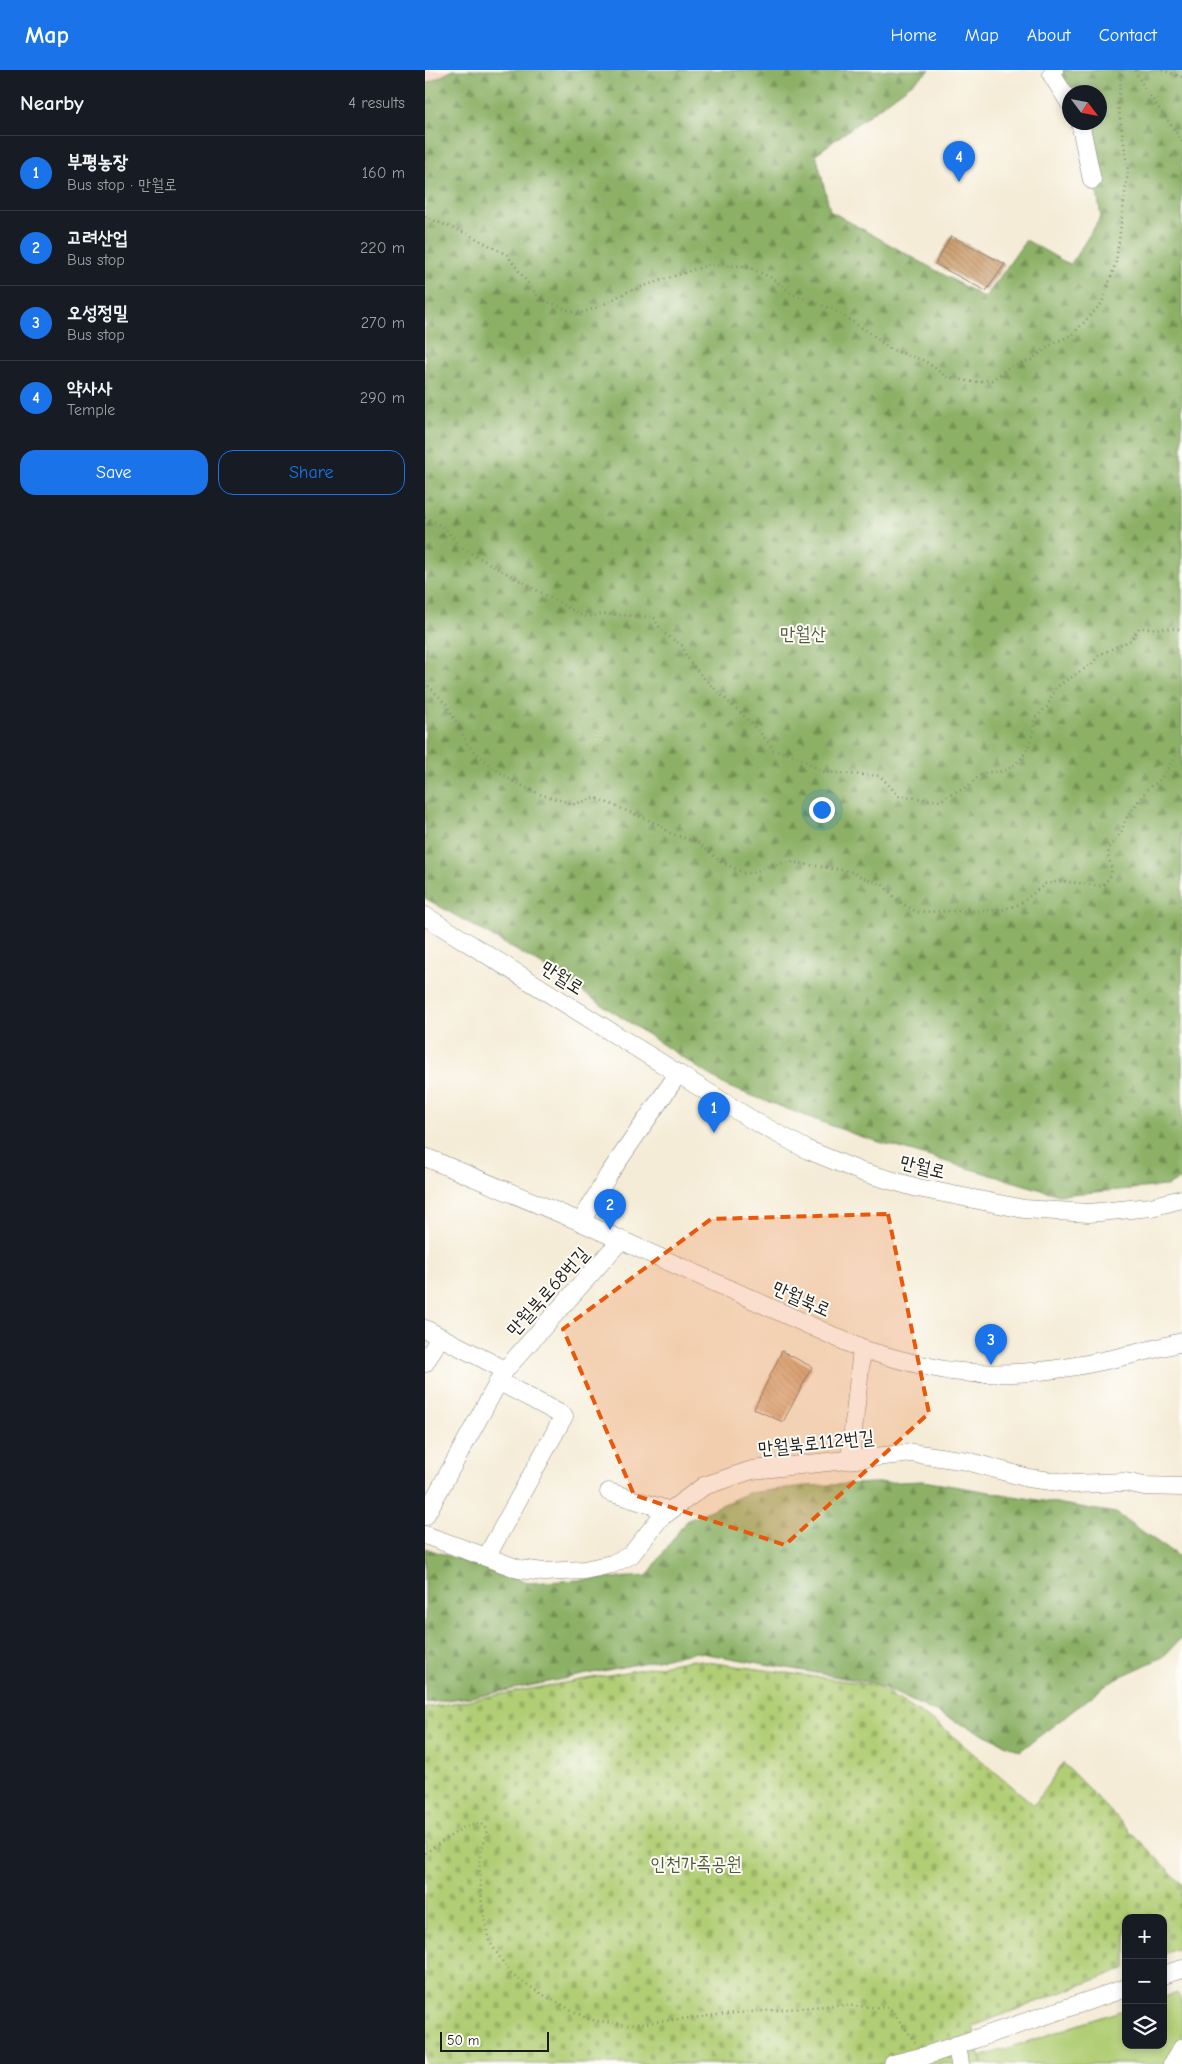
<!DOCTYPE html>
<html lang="en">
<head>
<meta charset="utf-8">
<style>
  body { margin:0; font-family:"Comic Neue","Poor Story",sans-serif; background:#20242c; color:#f1f3f6 }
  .controls { position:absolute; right:15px; bottom:15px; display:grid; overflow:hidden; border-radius:10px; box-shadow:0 2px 8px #0003 }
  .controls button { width:45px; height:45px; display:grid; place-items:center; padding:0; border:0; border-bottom:1px solid #363941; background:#171b24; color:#f1f3f6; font:25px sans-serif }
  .compass { position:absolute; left:637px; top:15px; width:45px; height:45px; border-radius:50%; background:#171b24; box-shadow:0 2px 8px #0003; rotate:122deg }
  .scale { position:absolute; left:15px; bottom:12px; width:109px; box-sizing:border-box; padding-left:5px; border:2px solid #1c1c1c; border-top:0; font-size:14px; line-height:18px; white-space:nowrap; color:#1c1c1c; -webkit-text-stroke:4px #fdfcf7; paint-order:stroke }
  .you { position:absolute; left:396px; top:739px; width:18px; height:18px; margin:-12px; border:4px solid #fff; border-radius:50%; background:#1a73e8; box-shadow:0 0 0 8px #1a73e833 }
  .badge { display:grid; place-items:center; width:32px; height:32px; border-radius:50%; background:#1a73e8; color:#fff; font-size:16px; font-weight:700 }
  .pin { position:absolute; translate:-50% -41px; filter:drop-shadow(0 1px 2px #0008) }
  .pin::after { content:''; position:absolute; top:26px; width:18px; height:15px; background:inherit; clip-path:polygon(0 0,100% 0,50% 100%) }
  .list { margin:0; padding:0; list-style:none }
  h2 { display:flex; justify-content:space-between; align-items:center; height:65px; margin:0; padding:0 20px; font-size:21px }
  h2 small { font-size:16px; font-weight:400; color:#9ea1a6 }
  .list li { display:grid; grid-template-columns:32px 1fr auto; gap:15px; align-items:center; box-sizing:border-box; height:75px; padding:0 20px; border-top:1px solid #363941 }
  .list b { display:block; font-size:19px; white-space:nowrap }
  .list p { margin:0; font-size:16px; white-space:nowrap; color:#9ea1a6 }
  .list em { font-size:16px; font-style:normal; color:#9ea1a6 }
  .actions { display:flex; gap:10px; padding:15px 20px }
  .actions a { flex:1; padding:11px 0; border:1px solid #1a73e8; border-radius:15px; text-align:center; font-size:18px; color:#1a73e8 }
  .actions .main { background:#1a73e8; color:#fff }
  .icon { flex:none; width:28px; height:28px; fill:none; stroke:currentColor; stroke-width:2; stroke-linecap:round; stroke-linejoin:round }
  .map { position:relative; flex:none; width:757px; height:1994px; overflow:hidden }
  header { display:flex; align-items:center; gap:30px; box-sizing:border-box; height:70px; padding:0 25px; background:#1a73e8; color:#fff }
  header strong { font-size:24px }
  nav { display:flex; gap:28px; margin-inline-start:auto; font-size:18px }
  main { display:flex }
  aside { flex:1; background:#171b24 }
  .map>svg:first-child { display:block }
  .built { fill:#f6d2c3 }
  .green { fill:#b1ce75; stroke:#667548 }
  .forest { fill:url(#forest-firs); stroke:#546641 }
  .cemetery { fill:url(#cemetery-stones); stroke:#667548 }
  .building { fill:url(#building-back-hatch) }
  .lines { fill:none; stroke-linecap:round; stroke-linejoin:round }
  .minor-casing { stroke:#88847a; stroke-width:19 }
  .path { stroke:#88847a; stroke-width:2.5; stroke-dasharray:1 4; stroke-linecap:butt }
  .minor { stroke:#fff; stroke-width:18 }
  .marked { fill:#e8590c; fill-opacity:0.2; stroke:#e8590c; stroke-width:4; stroke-dasharray:10 6; stroke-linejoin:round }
  .labels { text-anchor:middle; stroke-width:4; stroke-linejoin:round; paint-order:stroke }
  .park-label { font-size:19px; fill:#505a3b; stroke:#fdfcf7 }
  .street-label { font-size:19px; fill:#1c1c1c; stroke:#fdfcf7 }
</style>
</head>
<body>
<header>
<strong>Map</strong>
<nav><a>Home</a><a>Map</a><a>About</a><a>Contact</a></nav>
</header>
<main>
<aside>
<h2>Nearby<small>4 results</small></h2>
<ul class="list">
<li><span class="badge">1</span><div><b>부평농장</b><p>Bus stop · 만월로</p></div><em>160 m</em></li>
<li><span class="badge">2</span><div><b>고려산업</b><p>Bus stop</p></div><em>220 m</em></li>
<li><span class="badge">3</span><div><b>오성정밀</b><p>Bus stop</p></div><em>270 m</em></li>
<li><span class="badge">4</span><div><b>약사사</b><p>Temple</p></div><em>290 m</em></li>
</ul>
<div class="actions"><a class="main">Save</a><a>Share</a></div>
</aside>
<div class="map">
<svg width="757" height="1994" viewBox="0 0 757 1994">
  <defs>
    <pattern id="forest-firs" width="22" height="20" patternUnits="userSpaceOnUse" patternTransform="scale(1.25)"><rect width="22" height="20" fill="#8cb166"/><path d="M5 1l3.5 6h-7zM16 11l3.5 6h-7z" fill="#728f53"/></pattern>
    <pattern id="cemetery-stones" width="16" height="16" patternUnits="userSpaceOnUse" patternTransform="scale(1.25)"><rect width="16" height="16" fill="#b1ce75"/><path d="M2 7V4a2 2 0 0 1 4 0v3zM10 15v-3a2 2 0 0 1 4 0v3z" fill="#98b065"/></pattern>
    <pattern id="building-back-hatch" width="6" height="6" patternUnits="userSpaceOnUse" patternTransform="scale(1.25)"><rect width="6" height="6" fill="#cd9f6f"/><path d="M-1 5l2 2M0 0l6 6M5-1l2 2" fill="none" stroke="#a6815a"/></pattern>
  </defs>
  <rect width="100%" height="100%" fill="#fdfcf7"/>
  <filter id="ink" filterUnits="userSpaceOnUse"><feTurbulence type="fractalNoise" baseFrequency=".02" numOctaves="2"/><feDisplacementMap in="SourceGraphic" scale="10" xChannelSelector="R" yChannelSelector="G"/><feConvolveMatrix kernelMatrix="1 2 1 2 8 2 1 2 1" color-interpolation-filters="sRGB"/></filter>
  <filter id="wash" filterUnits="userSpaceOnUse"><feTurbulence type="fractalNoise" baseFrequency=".0096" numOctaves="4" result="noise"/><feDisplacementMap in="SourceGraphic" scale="20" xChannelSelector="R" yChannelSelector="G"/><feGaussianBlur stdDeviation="1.12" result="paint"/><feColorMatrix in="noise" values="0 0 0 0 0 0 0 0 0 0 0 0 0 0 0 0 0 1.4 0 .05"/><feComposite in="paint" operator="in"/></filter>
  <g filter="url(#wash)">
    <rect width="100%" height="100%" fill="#f5ecd7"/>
    <!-- built -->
    <path class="built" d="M0,0H29L0,14Z"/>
    <!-- green -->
    <path class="green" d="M752,1923L757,1931V1994H557L556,1987L701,1939V1975H738V1927Z"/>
    <!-- forest -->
    <g class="forest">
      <path d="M29,0H505L391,84L405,141L560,228L601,170L645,195L676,147L661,53L674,52V22H646L634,3L635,0H757V1109L741,1116L634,1125L434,1066L301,1016L115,894L0,828V14Z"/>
      <path d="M498,1411L691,1443L757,1489V1567L738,1587L688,1610L595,1681L448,1613L271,1582L59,1625L0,1633V1478L104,1513L222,1506L261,1451L323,1423L379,1416Z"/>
    </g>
    <!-- cemetery -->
    <path class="cemetery" d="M267,1590L450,1615L516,1656L609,1735L638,1693L757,1814V1877L738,1884V1848H701V1898L548,1956L557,1994H0V1638Z"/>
    <g id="blocks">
      <!-- building -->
      <g class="building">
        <path d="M526,166L580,194L561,221L510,194Z"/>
        <path d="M357,1281L387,1297L358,1352L329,1339Z"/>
      </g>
    </g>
  </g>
  <g filter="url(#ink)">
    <use href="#blocks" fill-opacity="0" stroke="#88847a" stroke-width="1"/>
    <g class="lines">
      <defs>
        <g id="minor">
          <path d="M629,0L627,5L644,32"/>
          <path d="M655,52L667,110"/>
          <path d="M0,846L329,1051L383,1080L437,1102L493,1118L599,1139L664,1143L726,1137L757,1129"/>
          <path d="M0,1087L156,1152L437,1279C467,1288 496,1296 526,1301C604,1311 683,1291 757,1272"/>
          <path d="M156,1152L184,1104L253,1004"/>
          <path d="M0,1259L80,1300"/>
          <path d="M0,1293L15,1267"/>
          <path d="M425,1389L437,1279"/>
          <path d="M184,1422L243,1440"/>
          <path d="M0,1446L80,1300L195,1171"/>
          <path d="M0,1465L94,1499L119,1502L159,1500L187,1494L206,1485L235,1448L279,1416L327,1400L487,1383L542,1391L603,1408L649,1414L700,1412L719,1416L757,1417"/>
          <path d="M62,1486L139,1346L73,1311"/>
          <path d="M738,1905L757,1899"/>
          <path d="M532,1975L535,1994"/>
          <path d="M468,1994L500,1986L701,1918"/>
          <path d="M747,1994L757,1978"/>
        </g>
      </defs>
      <!-- minor casing -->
      <use href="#minor" class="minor-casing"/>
      <!-- path -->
      <g class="path">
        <path d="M710,0C722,27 743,47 757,72"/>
        <path d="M737,0L757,7"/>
        <path d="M0,147L43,164L82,185L114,228L153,244L173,237L204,221L283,195L321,196L347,208L367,224L407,239L445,263L465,279L500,291L522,307L548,312L567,310L584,297L606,290L627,274L647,265L677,233L691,192L703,101L693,34L697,0"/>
        <path d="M0,447L20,458L35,477L156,545L162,547L177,544L229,547C237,566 244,566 258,576C262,604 331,649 348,680L374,687L397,702L455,706L474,726L516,731C526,721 533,722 543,716C549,711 553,705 561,703C566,702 572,702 577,701C599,695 609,669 609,649L622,637L631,617L667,594L674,585L706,570L714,558L757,559"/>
        <path d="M0,612L22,635L43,675L62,693L87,711L117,725L149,734L171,728L233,754L245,763L274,773L296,792L319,803H328L345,795L368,792L427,802L438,808L457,814L473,831L492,842L577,840L595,834L620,814L636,811L677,816L685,807L687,800L683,785L684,778L696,763L701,748L723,718L733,712L757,678"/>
        <path d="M0,1783L39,1757L55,1753L62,1760L54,1790L57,1835L64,1871L85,1903L113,1922L165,1950L203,1955L301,1944L412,1935L465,1938L491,1973"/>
      </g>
      <!-- minor -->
      <use href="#minor" class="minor"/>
    </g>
  </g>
  <!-- marked area -->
  <path class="marked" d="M463,1144L504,1343L360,1475L209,1425L138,1259L286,1149Z"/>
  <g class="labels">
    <!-- park labels -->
    <g class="park-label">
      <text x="378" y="570">만월산</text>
      <text x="271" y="1800">인천가족공원</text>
    </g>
    <!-- street labels -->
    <g class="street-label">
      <text transform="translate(138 907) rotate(32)" y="7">만월로</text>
      <text transform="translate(498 1096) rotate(14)" y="7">만월로</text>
      <text transform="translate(122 1221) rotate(-48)" y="7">만월북로68번길</text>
      <text transform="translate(377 1228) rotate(24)" y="7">만월북로</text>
      <text transform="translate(391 1372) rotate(-6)" y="7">만월북로112번길</text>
    </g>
  </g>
</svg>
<div class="controls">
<button>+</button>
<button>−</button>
<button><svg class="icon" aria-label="layers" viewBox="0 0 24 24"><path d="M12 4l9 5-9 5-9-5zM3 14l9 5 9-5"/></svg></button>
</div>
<svg class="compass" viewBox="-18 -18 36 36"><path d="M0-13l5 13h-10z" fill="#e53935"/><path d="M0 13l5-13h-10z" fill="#9ea1a6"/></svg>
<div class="scale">50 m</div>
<div class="you"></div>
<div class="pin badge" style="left:289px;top:1063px">1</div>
<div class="pin badge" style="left:185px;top:1160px">2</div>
<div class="pin badge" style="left:566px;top:1295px">3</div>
<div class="pin badge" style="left:534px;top:112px">4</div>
</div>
</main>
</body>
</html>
